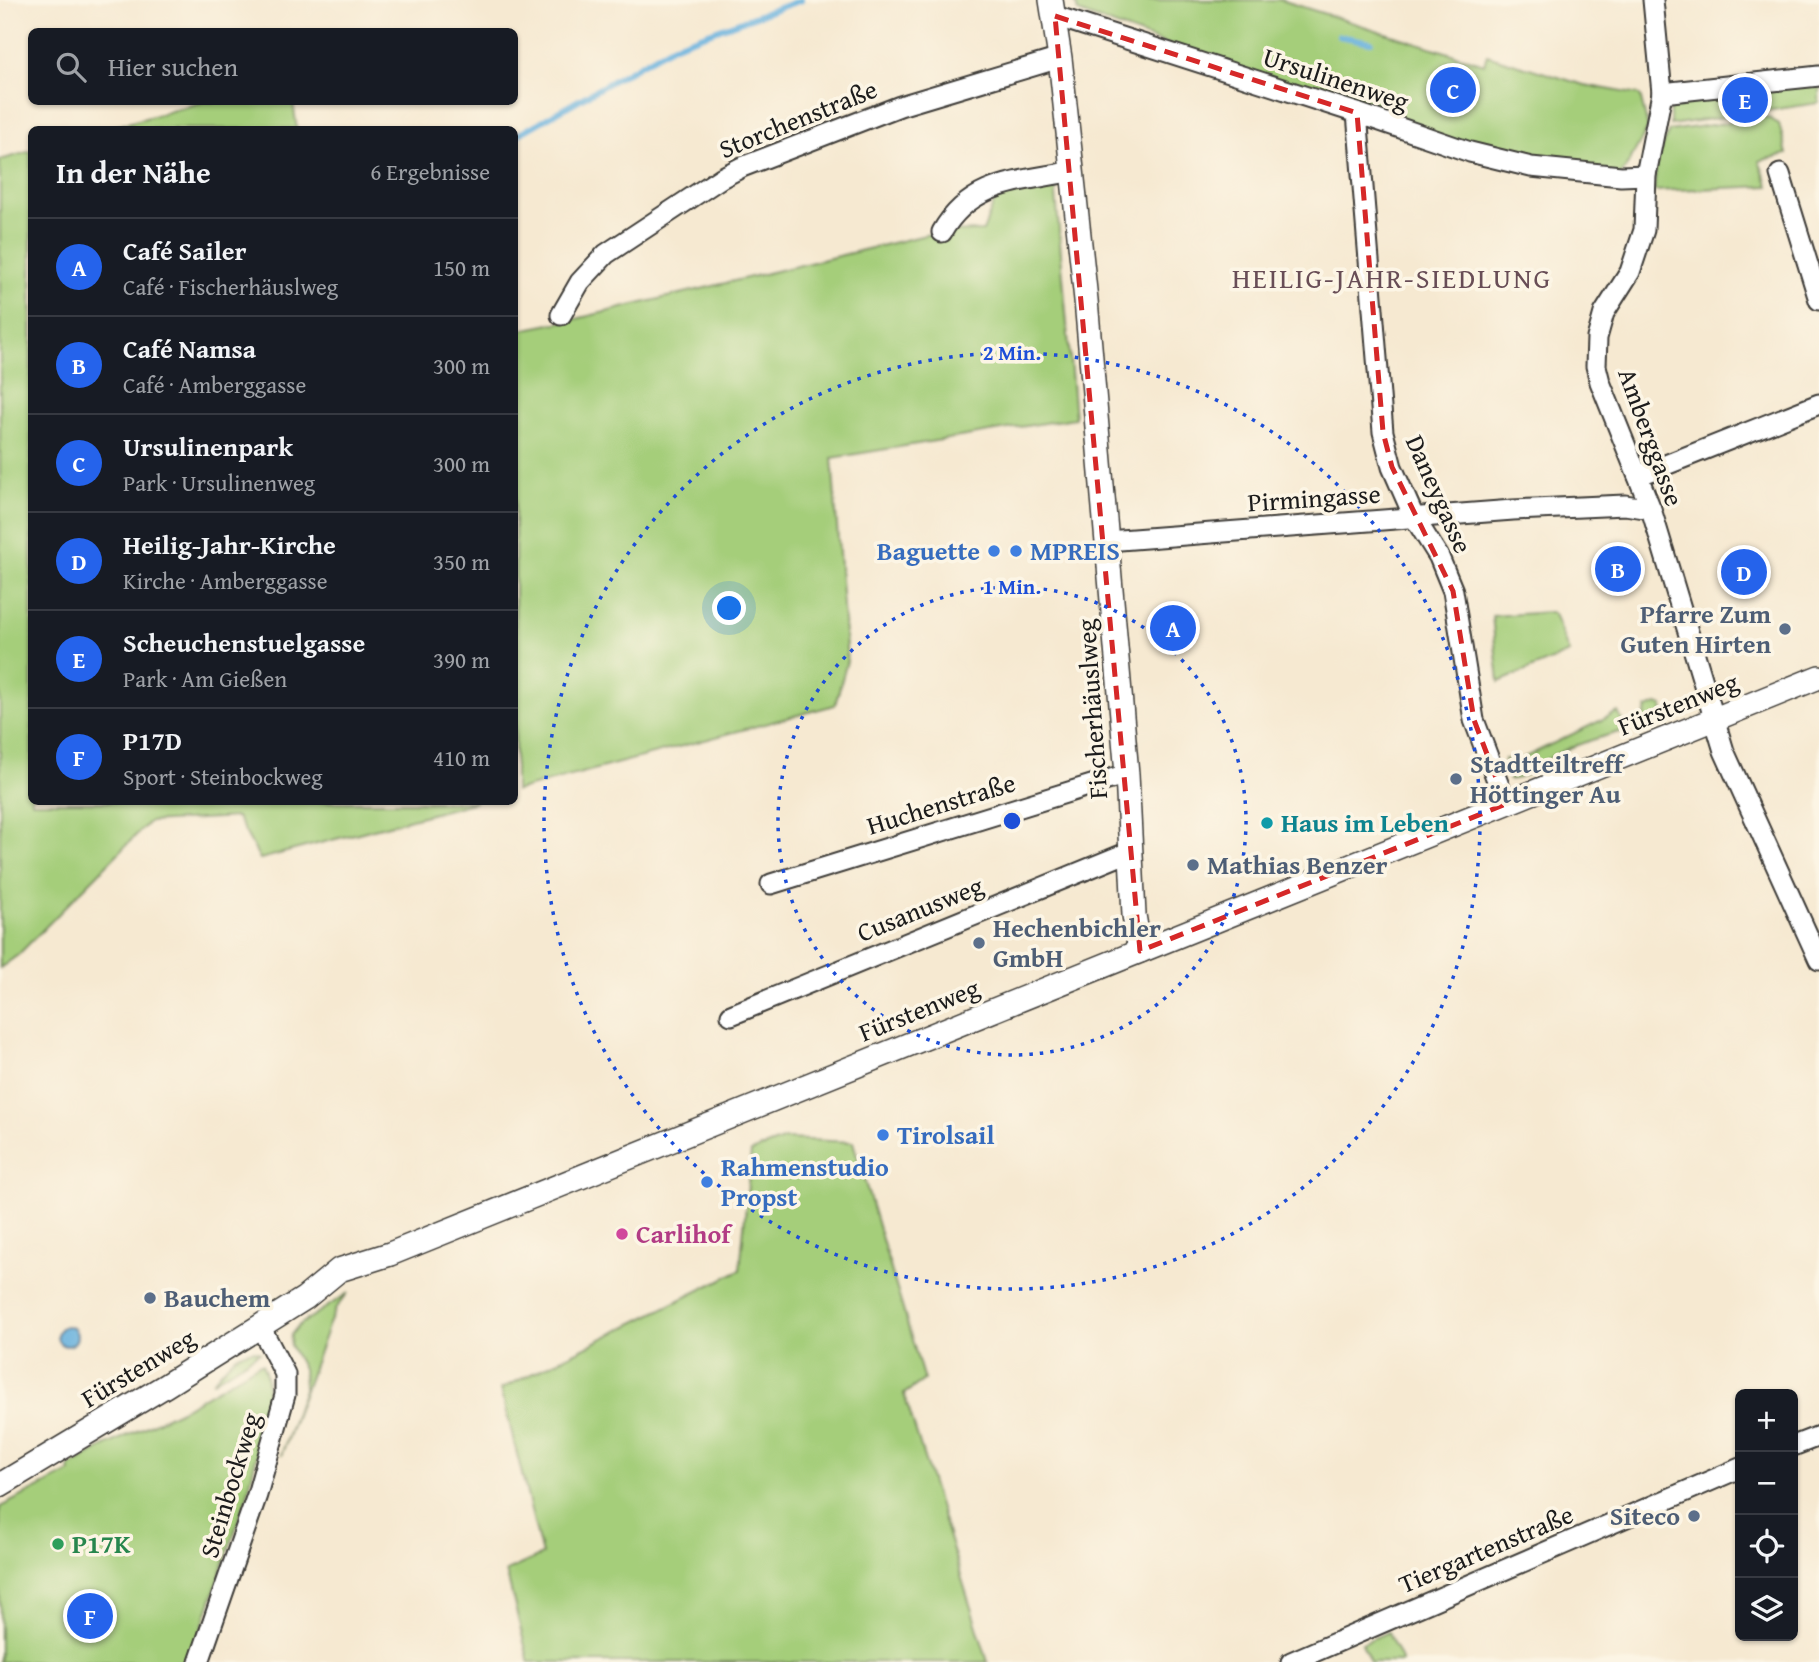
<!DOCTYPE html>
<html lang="de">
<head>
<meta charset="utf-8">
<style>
  body { margin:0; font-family:"Gentium Book Plus",serif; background:#20242c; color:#f1f3f6 }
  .controls { position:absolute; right:21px; bottom:21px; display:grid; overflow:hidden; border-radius:10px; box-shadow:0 2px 5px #0004 }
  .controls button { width:63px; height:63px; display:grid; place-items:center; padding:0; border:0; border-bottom:2px solid #363941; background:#171b24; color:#f1f3f6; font:35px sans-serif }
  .you { position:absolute; left:730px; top:609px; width:24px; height:24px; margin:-18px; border:5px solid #fff; border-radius:50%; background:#1a73e8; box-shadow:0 0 0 10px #1a73e833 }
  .badge { display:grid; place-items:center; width:46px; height:46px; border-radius:50%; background:#2563eb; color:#fff; font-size:23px; font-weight:700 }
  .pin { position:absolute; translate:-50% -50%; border:4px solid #fff; box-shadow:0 2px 7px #0006 }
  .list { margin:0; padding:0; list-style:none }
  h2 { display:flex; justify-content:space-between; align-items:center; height:91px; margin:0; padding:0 28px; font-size:30px }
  h2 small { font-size:23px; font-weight:400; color:#9ea1a6 }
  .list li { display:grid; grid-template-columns:46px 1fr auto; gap:21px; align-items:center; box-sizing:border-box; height:98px; padding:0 28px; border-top:2px solid #363941 }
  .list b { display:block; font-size:26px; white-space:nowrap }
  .list p { margin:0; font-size:23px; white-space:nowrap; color:#9ea1a6 }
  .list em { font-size:23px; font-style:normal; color:#9ea1a6 }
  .icon { flex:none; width:38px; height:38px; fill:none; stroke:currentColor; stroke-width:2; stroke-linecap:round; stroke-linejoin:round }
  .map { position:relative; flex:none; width:1819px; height:1662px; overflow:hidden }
  .search { position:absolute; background:#171b24; box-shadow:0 2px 5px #0004; left:28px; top:28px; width:490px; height:77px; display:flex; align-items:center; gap:18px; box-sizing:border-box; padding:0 24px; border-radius:10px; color:#9ea1a6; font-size:26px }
  .panel { position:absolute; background:#171b24; box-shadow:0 2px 5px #0004; left:28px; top:126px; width:490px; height:679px; border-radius:10px }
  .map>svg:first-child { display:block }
  .green { fill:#a5ce7a; stroke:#60754b; stroke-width:2 }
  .water { fill:#66b1de; stroke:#41667d; stroke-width:2 }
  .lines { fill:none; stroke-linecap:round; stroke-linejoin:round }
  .stream { stroke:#66b1de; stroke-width:6 }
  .minor-casing { stroke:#3d3b37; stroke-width:23 }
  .tertiary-casing { stroke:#3d3b37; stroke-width:26 }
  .minor { stroke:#fff; stroke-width:19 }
  .tertiary { stroke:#fff; stroke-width:23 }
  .marked { fill:none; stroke:#d62828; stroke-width:5; stroke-dasharray:14 9; stroke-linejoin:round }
  .ring { fill:none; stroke:#1d4ed8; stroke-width:3.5; stroke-dasharray:3.5 7 }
  .shop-dot { fill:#3f7fe0; stroke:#fcf5e5; stroke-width:2.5 }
  .service-dot { fill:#5c6f8a; stroke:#fcf5e5; stroke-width:2.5 }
  .culture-dot { fill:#0f9aa8; stroke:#fcf5e5; stroke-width:2.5 }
  .hotel-dot { fill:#d1479c; stroke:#fcf5e5; stroke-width:2.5 }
  .leisure-dot { fill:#2e9e5b; stroke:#fcf5e5; stroke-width:2.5 }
  .labels { text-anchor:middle; stroke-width:7; stroke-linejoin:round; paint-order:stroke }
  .street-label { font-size:26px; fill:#1c1c1c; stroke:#fcf5e5 }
  .shop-label { font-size:26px; font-weight:bold; fill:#366cbe; stroke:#fcf5e5; text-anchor:start }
  .service-label { font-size:26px; font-weight:bold; fill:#4e5e75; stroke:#fcf5e5; text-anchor:start }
  .culture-label { font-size:26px; font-weight:bold; fill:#0d838f; stroke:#fcf5e5; text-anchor:start }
  .hotel-label { font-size:26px; font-weight:bold; fill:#b23c85; stroke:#fcf5e5; text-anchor:start }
  .leisure-label { font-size:26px; font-weight:bold; fill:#27864d; stroke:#fcf5e5; text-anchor:start }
  .neighbourhood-label { font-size:28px; letter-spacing:2px; fill:#684d56; stroke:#fcf5e5 }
  .centre { fill:#1d4ed8; stroke:#fcf5e5; stroke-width:3.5 }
  .ring-label { font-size:21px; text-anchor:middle; font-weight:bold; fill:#1d4ed8; stroke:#fcf5e5; stroke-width:7; stroke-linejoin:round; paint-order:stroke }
</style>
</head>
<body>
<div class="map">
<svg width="1819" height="1662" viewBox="0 0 1819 1662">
  <rect width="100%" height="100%" fill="#fcf5e5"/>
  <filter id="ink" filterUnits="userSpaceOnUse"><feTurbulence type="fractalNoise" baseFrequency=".0143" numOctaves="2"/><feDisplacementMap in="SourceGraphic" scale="14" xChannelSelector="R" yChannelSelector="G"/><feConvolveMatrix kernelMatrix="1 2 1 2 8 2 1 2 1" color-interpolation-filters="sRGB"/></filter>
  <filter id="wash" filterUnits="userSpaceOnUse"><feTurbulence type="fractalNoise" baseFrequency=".00686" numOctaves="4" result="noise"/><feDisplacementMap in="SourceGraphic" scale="28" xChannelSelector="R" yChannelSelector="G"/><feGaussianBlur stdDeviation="1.57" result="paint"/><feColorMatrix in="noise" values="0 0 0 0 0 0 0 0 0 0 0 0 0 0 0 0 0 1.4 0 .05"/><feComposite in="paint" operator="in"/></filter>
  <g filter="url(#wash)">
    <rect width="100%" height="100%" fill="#f6e9d1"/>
    <!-- green -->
    <g class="green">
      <path d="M1075,0H1281L1484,64L1487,55L1584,85L1640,95L1648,128L1621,176L1531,167L1357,113L1078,12Z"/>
      <path d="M1819,76V103L1670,125V96Z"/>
      <path d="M203,102H293L297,129H106Z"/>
      <path d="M1767,117L1779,124L1787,154L1759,161L1769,186L1654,191L1657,161L1669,131Z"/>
      <path d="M31,151L32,802H476L260,859L237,817L149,822L18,955L0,968V160Z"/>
      <path d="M1055,183L1075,418L832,458L847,661L835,705L515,791V331L576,319L938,232L983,231L997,195Z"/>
      <path d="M1550,612L1554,614L1569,653L1499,682L1492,616Z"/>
      <path d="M1657,704L1663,706L1662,716L1650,724L1632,729L1630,722L1644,717L1647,708Z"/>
      <path d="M1618,712L1626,730C1601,737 1568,746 1547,759C1535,767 1524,781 1509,779L1503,765L1505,759L1515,762Z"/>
      <path d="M785,1139L853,1142L924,1380L904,1394L988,1662H529L506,1571L542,1555L501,1389L740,1270L751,1152Z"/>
      <path d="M348,1293L336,1308L329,1324L281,1456L304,1389L303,1369L290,1345L291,1335L298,1326Z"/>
      <path d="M254,1350L260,1352L212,1382C225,1368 233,1352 254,1350Z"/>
      <path d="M259,1364H262C273,1386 264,1409 256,1430L262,1433L260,1441L247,1496L190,1662H0V1507L70,1472L69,1467L101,1448L183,1409Z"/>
      <path d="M1388,1632L1402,1662H1370L1362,1643Z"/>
    </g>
    <!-- water -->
    <circle class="water" cx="67" cy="1336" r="10"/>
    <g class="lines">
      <!-- stream -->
      <g class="stream">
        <path d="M1339,36L1371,42"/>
        <path d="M514,137L675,45L801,0"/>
      </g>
    </g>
  </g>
  <g filter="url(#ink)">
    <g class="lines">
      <defs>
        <g id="minor">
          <path d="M1653,0L1662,93L1819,76"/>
          <path d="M1055,16L1357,113L1470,152L1531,167L1621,176L1646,175"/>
          <path d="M1662,93L1646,175L1644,230L1630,272L1604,313L1597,338L1596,366L1600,382L1651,509L1724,751L1819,960"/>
          <path d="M1357,113L1383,432L1392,467L1414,517L1439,557L1453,591L1474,720L1506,804"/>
          <path d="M1780,174L1819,300"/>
          <path d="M942,232C971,181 1020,182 1073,171"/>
          <path d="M561,315L580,282L606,254L721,178L742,167L900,106L1060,58"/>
          <path d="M1638,476L1819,404"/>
          <path d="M1107,541L1513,510L1625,505L1651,509"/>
          <path d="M771,884L1127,774"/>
          <path d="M731,1015L1129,852"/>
          <path d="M1793,1446L1819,1436"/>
          <path d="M199,1662L257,1495L285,1395V1374L260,1326"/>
          <path d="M1291,1662L1740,1468"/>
        </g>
        <g id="tertiary">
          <path d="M1051,0L1060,58L1086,300L1127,774L1134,915L1140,951"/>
          <path d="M0,1485L165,1386L305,1298L339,1270L390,1254L1819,677"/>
        </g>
      </defs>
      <!-- minor casing -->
      <use href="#minor" class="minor-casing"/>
      <!-- tertiary casing -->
      <use href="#tertiary" class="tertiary-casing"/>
      <!-- minor -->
      <use href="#minor" class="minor"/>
      <!-- tertiary -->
      <use href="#tertiary" class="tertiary"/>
    </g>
  </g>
  <!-- marked area -->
  <path class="marked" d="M1055,16L1357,113L1383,432L1392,467L1453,591L1474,720L1506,804L1140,951Z"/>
  <!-- distance rings -->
  <g class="ring">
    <circle cx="1012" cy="821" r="234"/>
    <circle cx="1012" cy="821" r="468"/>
  </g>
  <!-- markers -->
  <g class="shop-dot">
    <circle cx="994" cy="551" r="7"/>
    <circle cx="1016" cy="551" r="7"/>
    <circle cx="883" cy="1135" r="7"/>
    <circle cx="707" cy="1182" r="7"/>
  </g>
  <g class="service-dot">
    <circle cx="1785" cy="629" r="7"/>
    <circle cx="1456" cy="779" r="7"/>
    <circle cx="1193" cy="865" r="7"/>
    <circle cx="979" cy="943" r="7"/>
    <circle cx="150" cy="1298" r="7"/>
    <circle cx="1694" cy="1516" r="7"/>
  </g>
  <circle class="culture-dot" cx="1267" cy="823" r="7"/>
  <circle class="hotel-dot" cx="622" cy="1234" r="7"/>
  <circle class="leisure-dot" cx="58" cy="1544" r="7"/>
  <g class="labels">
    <!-- street labels -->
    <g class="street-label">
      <text transform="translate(1336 79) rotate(18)" y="9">Ursulinenweg</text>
      <text transform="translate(798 119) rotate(-22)" y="9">Storchenstraße</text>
      <text transform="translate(1651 437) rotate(70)" y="9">Amberggasse</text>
      <text transform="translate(1439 494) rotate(66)" y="9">Daneygasse</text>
      <text transform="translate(1314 498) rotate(-4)" y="9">Pirmingasse</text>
      <text transform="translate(1678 704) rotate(-22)" y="9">Fürstenweg</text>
      <text transform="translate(1092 709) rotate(-94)" y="9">Fischerhäuslweg</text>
      <text transform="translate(941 804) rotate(-17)" y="9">Huchenstraße</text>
      <text transform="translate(920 909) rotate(-22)" y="9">Cusanusweg</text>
      <text transform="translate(919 1010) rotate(-22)" y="9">Fürstenweg</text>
      <text transform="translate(138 1368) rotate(-31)" y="9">Fürstenweg</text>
      <text transform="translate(230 1485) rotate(-73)" y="9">Steinbockweg</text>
      <text transform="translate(1486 1549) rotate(-23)" y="9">Tiergartenstraße</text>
    </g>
    <!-- shop labels -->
    <g class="shop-label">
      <text x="980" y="560" text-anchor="end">Baguette</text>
      <text x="1030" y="560">MPREIS</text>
      <text x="897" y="1144">Tirolsail</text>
      <text x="721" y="1176">Rahmenstudio<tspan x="721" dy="30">Propst</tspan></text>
    </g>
    <!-- service labels -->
    <g class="service-label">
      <text x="1771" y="623" text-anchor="end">Pfarre Zum<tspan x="1771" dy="30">Guten Hirten</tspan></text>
      <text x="1470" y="773">Stadtteiltreff<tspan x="1470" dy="30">Höttinger Au</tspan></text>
      <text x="1207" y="874">Mathias Benzer</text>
      <text x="993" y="937">Hechenbichler<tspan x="993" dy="30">GmbH</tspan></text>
      <text x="164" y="1307">Bauchem</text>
      <text x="1680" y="1525" text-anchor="end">Siteco</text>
    </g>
    <!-- culture labels -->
    <g class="culture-label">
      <text x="1281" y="832">Haus im Leben</text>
    </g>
    <!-- hotel labels -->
    <g class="hotel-label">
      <text x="636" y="1243">Carlihof</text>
    </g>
    <!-- leisure labels -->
    <g class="leisure-label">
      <text x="72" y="1553">P17K</text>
    </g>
    <!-- neighbourhood labels -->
    <g class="neighbourhood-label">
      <text x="1392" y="288">HEILIG-JAHR-SIEDLUNG</text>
    </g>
  </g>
  <circle cx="1012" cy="821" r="10" class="centre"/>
  <g class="ring-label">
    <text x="1012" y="360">2 Min.</text>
    <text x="1012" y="594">1 Min.</text>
  </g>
</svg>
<div class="controls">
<button>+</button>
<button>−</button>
<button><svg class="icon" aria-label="locate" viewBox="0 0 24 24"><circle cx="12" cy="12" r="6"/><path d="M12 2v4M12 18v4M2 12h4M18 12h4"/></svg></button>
<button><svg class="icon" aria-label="layers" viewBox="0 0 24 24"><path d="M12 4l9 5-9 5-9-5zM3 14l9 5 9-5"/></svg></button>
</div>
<div class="you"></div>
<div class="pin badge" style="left:1173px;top:628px">A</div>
<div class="pin badge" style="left:1618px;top:569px">B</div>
<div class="pin badge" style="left:1453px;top:90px">C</div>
<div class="pin badge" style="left:1744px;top:572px">D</div>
<div class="pin badge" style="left:1745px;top:100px">E</div>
<div class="pin badge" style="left:90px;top:1616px">F</div>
<div class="search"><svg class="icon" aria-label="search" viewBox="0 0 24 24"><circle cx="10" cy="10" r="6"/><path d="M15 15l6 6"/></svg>Hier suchen</div>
<section class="panel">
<h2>In der Nähe<small>6 Ergebnisse</small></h2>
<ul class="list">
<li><span class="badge">A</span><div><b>Café Sailer</b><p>Café · Fischerhäuslweg</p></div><em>150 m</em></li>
<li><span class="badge">B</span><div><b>Café Namsa</b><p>Café · Amberggasse</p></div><em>300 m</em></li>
<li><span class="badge">C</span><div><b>Ursulinenpark</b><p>Park · Ursulinenweg</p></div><em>300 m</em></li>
<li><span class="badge">D</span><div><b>Heilig-Jahr-Kirche</b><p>Kirche · Amberggasse</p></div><em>350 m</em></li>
<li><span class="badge">E</span><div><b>Scheuchenstuelgasse</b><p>Park · Am Gießen</p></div><em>390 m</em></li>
<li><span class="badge">F</span><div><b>P17D</b><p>Sport · Steinbockweg</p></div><em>410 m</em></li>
</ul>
</section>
</div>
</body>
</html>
